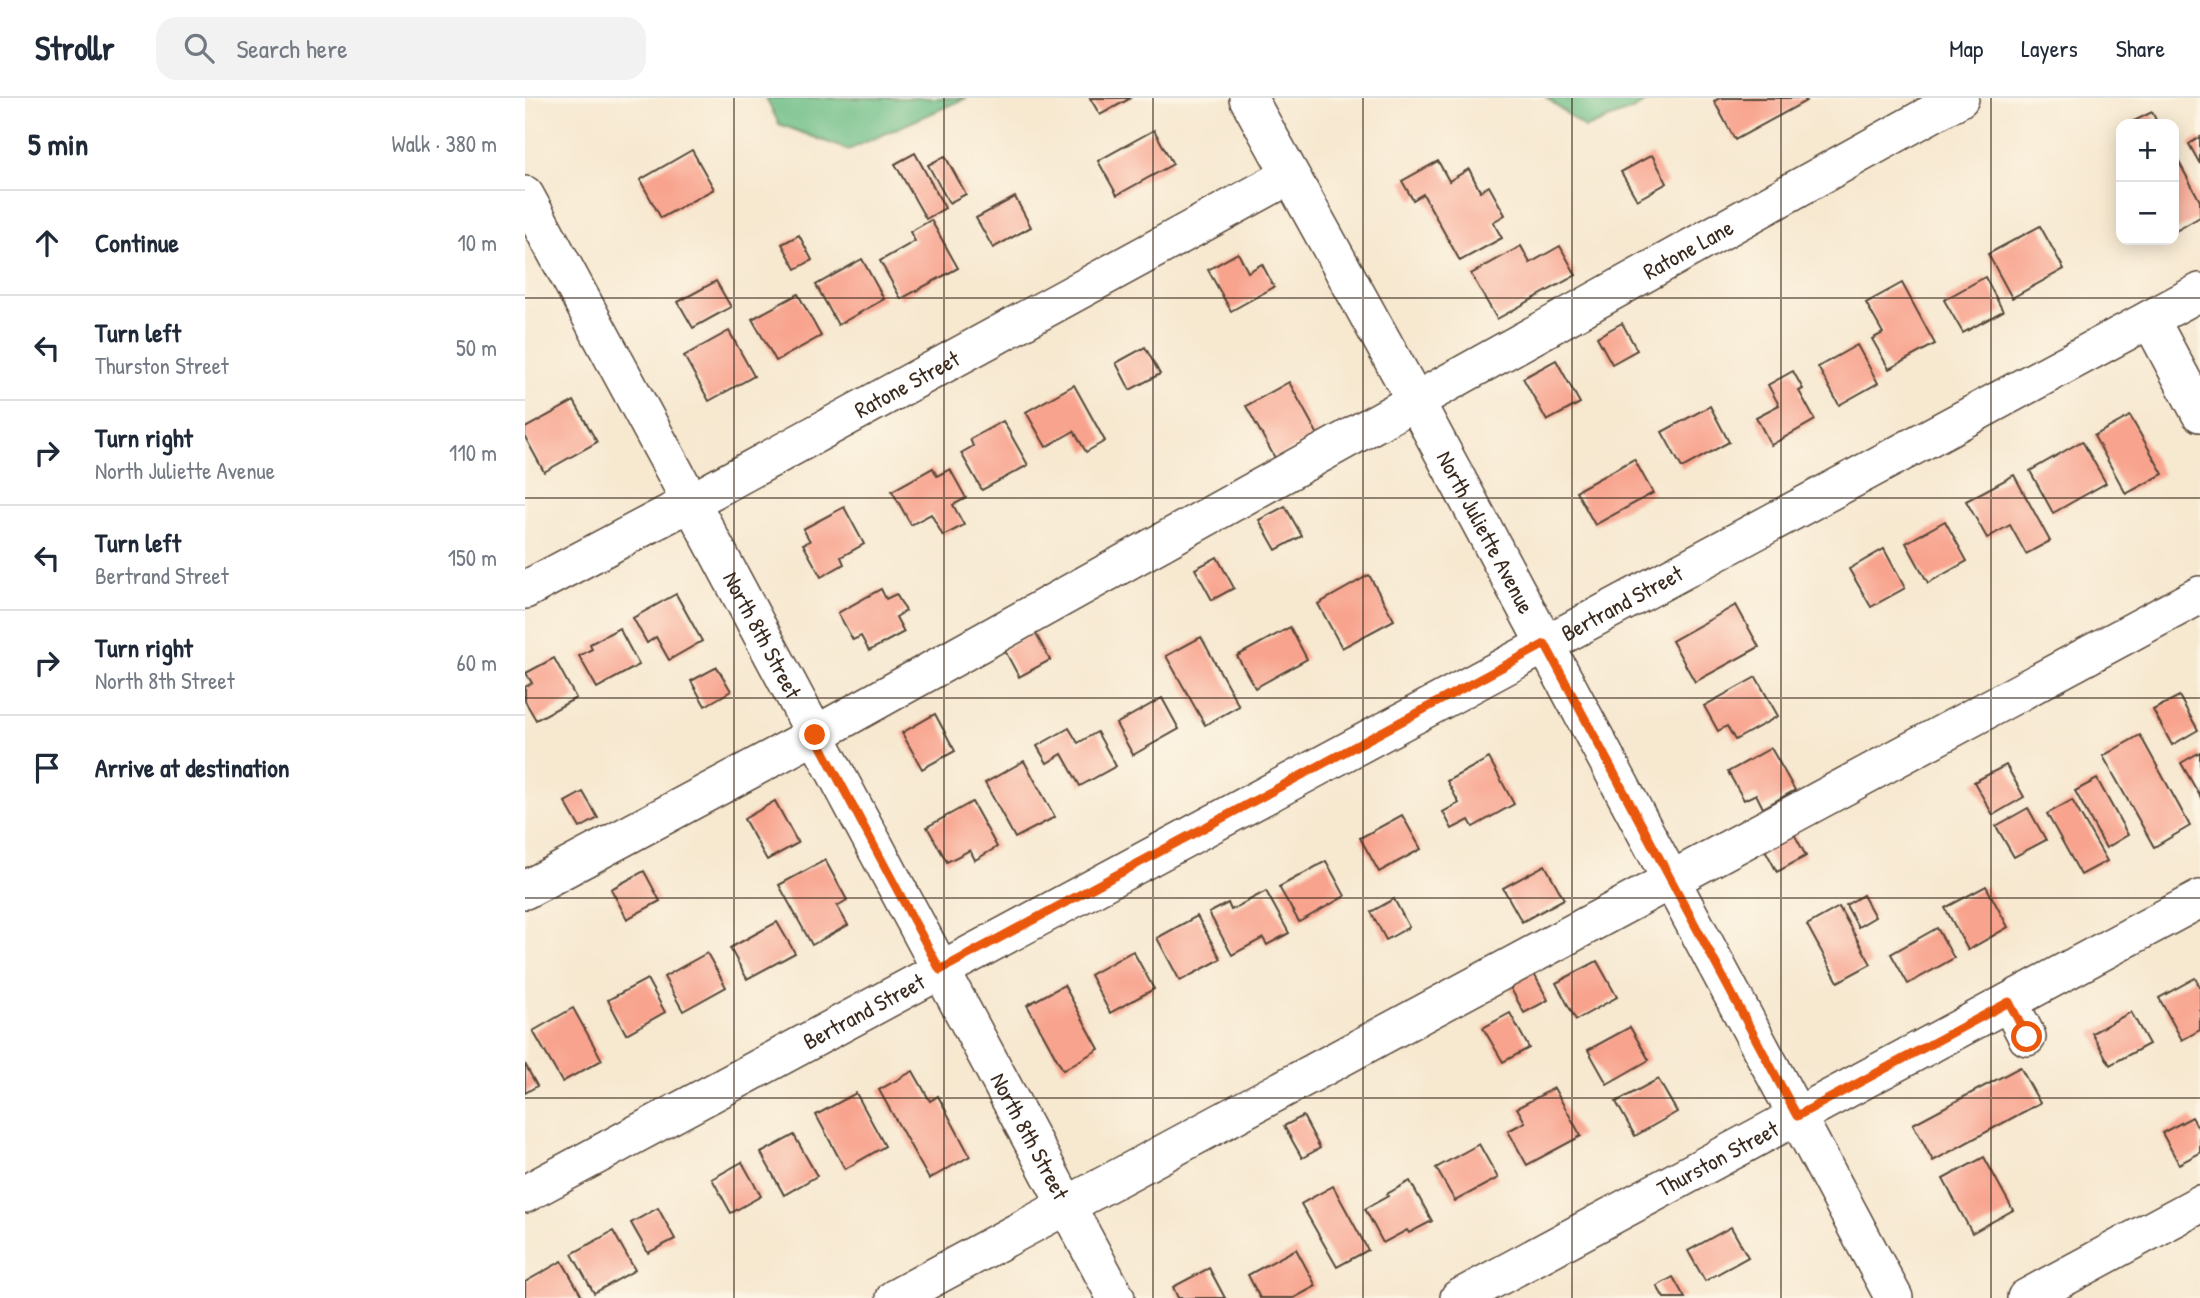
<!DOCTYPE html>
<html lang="en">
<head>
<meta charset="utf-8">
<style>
  body { margin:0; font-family:"Patrick Hand",sans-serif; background:#f2f2f3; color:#1f2937 }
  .controls { position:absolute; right:21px; top:21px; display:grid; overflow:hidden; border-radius:14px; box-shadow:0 4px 18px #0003 }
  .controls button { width:63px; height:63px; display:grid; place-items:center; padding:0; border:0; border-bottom:2px solid #e0e1e3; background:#fff; color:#1f2937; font:35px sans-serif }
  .stop { position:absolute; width:21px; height:21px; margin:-16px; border:5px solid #ea580c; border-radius:50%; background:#fff }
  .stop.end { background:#ea580c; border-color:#fff; box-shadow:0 2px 7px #0008 }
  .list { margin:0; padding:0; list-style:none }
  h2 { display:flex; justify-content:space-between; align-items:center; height:91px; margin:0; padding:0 28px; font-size:30px }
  h2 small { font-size:23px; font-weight:400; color:#747a83 }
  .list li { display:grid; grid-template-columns:46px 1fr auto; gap:21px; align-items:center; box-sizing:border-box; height:105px; padding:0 28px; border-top:2px solid #e0e1e3 }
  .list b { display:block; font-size:26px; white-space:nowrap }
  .list p { margin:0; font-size:23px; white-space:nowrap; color:#747a83 }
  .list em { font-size:23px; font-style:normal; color:#747a83 }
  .icon { flex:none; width:38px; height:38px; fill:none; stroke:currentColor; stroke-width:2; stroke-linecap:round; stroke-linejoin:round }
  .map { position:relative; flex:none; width:1675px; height:1200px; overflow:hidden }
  header { display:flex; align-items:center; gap:42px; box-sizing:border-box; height:98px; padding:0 35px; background:#fff; border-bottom:2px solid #e0e1e3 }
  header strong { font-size:33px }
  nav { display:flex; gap:38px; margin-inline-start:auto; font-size:24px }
  .search { width:490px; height:63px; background:#f2f2f3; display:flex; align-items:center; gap:18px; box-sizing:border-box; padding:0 24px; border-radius:21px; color:#747a83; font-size:26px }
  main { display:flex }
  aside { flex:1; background:#fff }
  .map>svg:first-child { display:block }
  .forest { fill:#71bf89; stroke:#567454; stroke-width:2 }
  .building { fill:#f8a38d }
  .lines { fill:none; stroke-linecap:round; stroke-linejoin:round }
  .minor-casing { stroke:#574639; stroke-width:40 }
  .minor { stroke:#fff; stroke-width:37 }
  .route { stroke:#ea580c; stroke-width:9 }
  .grid { fill:none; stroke:#3b2a1e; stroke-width:2; stroke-opacity:0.55 }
  .labels { text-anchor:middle; stroke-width:7; stroke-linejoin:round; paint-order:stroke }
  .street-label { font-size:23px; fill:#3b2a1e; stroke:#fcf5e5 }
</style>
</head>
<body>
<header>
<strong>Strollr</strong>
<div class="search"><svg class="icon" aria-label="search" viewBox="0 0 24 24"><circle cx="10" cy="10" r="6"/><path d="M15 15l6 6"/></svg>Search here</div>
<nav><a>Map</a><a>Layers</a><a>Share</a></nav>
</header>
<main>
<aside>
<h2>5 min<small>Walk · 380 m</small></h2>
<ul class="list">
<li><svg class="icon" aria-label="ahead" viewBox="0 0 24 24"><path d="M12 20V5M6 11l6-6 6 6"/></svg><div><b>Continue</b></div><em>10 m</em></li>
<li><svg class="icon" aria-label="left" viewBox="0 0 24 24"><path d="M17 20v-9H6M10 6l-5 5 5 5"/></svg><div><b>Turn left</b><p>Thurston Street</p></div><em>50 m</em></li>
<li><svg class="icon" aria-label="right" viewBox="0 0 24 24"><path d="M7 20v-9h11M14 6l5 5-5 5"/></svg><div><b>Turn right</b><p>North Juliette Avenue</p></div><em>110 m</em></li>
<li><svg class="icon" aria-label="left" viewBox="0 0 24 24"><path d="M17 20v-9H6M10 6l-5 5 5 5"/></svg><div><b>Turn left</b><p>Bertrand Street</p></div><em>150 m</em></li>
<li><svg class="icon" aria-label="right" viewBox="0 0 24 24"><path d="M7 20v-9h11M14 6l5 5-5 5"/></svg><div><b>Turn right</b><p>North 8th Street</p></div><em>60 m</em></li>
<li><svg class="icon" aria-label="arrive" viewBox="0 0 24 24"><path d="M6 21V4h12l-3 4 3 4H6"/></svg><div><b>Arrive at destination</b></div></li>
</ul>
</aside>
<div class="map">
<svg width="1675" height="1200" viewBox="0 0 1675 1200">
  <rect width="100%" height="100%" fill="#fcf5e5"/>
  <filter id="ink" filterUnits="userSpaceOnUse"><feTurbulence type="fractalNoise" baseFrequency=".0143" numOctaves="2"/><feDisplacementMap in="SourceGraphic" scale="14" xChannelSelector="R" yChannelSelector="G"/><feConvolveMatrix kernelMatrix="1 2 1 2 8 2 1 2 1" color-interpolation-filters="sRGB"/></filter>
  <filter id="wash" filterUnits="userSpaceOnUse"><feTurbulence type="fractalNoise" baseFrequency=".00686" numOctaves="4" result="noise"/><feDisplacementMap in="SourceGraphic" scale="28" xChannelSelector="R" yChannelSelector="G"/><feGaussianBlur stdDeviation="1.57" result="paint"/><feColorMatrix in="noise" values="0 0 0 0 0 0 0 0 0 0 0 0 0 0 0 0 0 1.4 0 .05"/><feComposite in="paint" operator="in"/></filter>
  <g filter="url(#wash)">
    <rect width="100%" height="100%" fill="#f7e8d0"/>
    <!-- forest -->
    <g class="forest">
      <path d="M241,0H441L323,52L254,26Z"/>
      <path d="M1022,0H1126L1109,11L1060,30Z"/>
    </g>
    <g id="blocks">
      <!-- building -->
      <g class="building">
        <path d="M565,0H606L575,17Z"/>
        <path d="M1195,0H1279L1281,3L1210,42L1189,3Z"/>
        <path d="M1627,14L1633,26H1603Z"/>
        <path d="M629,32L648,66L592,97L573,63Z"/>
        <path d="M1675,39V66L1664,46Z"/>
        <path d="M167,52L189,91L136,120L115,82Z"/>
        <path d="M390,55L420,110L401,121L370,66Z"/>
        <path d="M1649,55L1675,103V119L1649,134Z"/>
        <path d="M1127,57L1142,85L1112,102L1096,74Z"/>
        <path d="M420,58L441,96L424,105L403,67Z"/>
        <path d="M913,63L924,83L944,71L955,93L964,88L980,117L968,124L977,140L935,163L898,96L888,102L877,83Z"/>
        <path d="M490,99L506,129L468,150L451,120Z"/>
        <path d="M406,122L433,170L376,201L355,163L390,143L385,134Z"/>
        <path d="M1515,128L1539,171L1487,200L1463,156Z"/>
        <path d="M274,137L287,162L271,171L257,146Z"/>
        <path d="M996,148L1005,165L1035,148L1051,177L972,221L946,176Z"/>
        <path d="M713,155L723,174L737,166L749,189L706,213L683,172Z"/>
        <path d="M337,161L359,201L313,227L291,187Z"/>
        <path d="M1460,179L1478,213L1438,235L1419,202Z"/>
        <path d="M191,183L206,209L168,230L153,204Z"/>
        <path d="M1377,185L1410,246L1364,271L1347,241L1358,235L1341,205Z"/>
        <path d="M273,196L296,238L251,263L227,221Z"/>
        <path d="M1097,225L1112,252L1087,266L1072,239Z"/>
        <path d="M204,233L229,278L184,303L159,258Z"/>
        <path d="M1332,247L1353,285L1314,307L1293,269Z"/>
        <path d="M620,249L635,276L605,292L591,265Z"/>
        <path d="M1031,262L1055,305L1022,323L998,280Z"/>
        <path d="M1268,273L1278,291L1274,293L1290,322L1246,347L1231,319L1254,307L1243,287Z"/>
        <path d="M764,284L793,337L750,360L721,308Z"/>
        <path d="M549,287L580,343L561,354L549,333L521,349L501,314Z"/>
        <path d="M49,303L72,344L19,374L0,339V330Z"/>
        <path d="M1185,308L1204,344L1157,370L1137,334Z"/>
        <path d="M1605,318L1638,376L1601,396L1569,338Z"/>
        <path d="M478,323L503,367L457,392L436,355L448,348L445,341Z"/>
        <path d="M1557,343L1581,385L1528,415L1505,373Z"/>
        <path d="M1109,361L1128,395L1070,427L1051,393Z"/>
        <path d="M408,370L412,378L425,371L441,400L428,407L439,427L418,438L406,416L386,427L367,393Z"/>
        <path d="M1489,377L1525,443L1501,456L1485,427L1462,440L1441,403Z"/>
        <path d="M760,408L777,438L751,452L734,422Z"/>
        <path d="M319,409L339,446L316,459L319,466L296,479L278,446L285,443L278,431Z"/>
        <path d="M1420,423L1442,463L1403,485L1381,445Z"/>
        <path d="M1359,451L1380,490L1346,509L1324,471Z"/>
        <path d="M692,459L709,490L687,502L670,471Z"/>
        <path d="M844,477L869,522L817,550L793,506Z"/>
        <path d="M356,491L361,501L371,496L381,513L371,519L379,534L344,553L336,538L328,542L313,515Z"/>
        <path d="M151,496L177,543L144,562L131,539L122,545L108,520Z"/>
        <path d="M1211,507L1234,549L1170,584L1147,543Z"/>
        <path d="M765,529L782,561L730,590L712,558Z"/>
        <path d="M94,530L114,567L72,590L54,558L67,551L65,546Z"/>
        <path d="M510,534L525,562L494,579L479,551Z"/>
        <path d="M676,539L714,608L680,627L641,558Z"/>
        <path d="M29,560L51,600L11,622L0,603V589L7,585L1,575Z"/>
        <path d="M192,569L206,593L180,608L166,583Z"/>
        <path d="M1231,579L1253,618L1210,642L1202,628L1193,633L1179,608Z"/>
        <path d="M1654,598L1673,632L1647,647L1628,612Z"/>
        <path d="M637,600L654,631L608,657L591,626Z"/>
        <path d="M410,616L430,653L397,671L377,635Z"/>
        <path d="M544,630L553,645L572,634L591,668L555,688L537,656L522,665L512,648Z"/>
        <path d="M1615,637L1665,728L1629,749L1578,658Z"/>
        <path d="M1246,650L1270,692L1238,710L1231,696L1219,702L1203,674Z"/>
        <path d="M1675,654V698L1656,665Z"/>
        <path d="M964,660L989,706L948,729L944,722L927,731L918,714L934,705L922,683Z"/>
        <path d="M499,663L530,719L490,740L460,685Z"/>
        <path d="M1481,667L1499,699L1468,717L1449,684Z"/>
        <path d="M1572,681L1603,737L1581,750L1550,693Z"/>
        <path d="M58,694L73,720L55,730L40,704Z"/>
        <path d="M1547,702L1582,763L1556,777L1522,716Z"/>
        <path d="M250,703L273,745L242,762L219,721Z"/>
        <path d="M447,704L472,749L450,762L445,752L422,764L402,729Z"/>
        <path d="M1503,710L1521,742L1489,759L1471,728Z"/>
        <path d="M877,717L896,751L854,774L835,740Z"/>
        <path d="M1267,732L1281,758L1252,774L1238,748Z"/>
        <path d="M300,762L322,802L312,808L323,827L287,847L254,787Z"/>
        <path d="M801,763L820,798L774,824L754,789Z"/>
        <path d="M1020,767L1039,801L997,824L978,790Z"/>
        <path d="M119,773L135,803L102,821L86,791Z"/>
        <path d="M1461,788L1483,829L1443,852L1420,810Z"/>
        <path d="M741,793L764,835L742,847L738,840L707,857L684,815L703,805L706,812Z"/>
        <path d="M1338,797L1350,819L1333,829L1321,807Z"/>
        <path d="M869,801L884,829L861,842L846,814Z"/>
        <path d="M1314,809L1346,866L1313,884L1282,827Z"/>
        <path d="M672,818L696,861L655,883L632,840Z"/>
        <path d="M252,824L270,855L222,881L205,850Z"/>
        <path d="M1412,830L1429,860L1383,886L1366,856Z"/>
        <path d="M608,853L629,891L585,915L565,877Z"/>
        <path d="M182,855L201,889L158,913L139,879Z"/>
        <path d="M1072,863L1092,899L1051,922L1031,885Z"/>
        <path d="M1008,874L1023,902L999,915L984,887Z"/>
        <path d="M1670,880L1675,889V932L1657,942L1634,900Z"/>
        <path d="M122,881L140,914L101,936L83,902Z"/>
        <path d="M539,887L574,951L538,972L502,907Z"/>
        <path d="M48,910L77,962L37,984L8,933Z"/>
        <path d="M1606,914L1624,946L1585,967L1567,935Z"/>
        <path d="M985,915L1004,950L978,964L958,930Z"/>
        <path d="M1105,929L1124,962L1082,986L1063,952Z"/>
        <path d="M0,966L12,988L0,995Z"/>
        <path d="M1495,969L1515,1005L1408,1063L1388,1026Z"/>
        <path d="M388,973L405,1003L413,998L445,1058L404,1081L354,992Z"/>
        <path d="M1133,981L1152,1014L1110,1038L1091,1004Z"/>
        <path d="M1029,990L1056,1038L1002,1067L983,1033L1000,1024L992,1010Z"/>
        <path d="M331,995L360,1048L320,1071L291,1017Z"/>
        <path d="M778,1018L795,1050L777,1060L759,1028Z"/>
        <path d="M1667,1019L1675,1033V1055L1654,1066L1637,1035Z"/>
        <path d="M269,1037L292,1078L259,1097L236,1055Z"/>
        <path d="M954,1046L973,1080L930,1103L911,1070Z"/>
        <path d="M1459,1059L1488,1112L1447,1135L1418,1081Z"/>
        <path d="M217,1064L236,1098L206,1115L187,1081Z"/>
        <path d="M885,1083L907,1123L884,1135L882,1132L858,1145L840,1111L863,1098L862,1096Z"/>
        <path d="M808,1088L843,1152L812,1169L776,1106Z"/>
        <path d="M133,1110L150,1141L123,1155L106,1125Z"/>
        <path d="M1206,1129L1223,1159L1180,1183L1163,1153Z"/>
        <path d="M88,1133L110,1172L69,1195L47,1156Z"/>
        <path d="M771,1151L791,1188L769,1200H735L723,1177Z"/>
        <path d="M37,1163L58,1200H0V1184Z"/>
        <path d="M684,1170L700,1200H653L648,1189Z"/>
        <path d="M1148,1179L1160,1200H1139L1132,1188Z"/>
      </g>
    </g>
  </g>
  <g filter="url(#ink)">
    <use href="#blocks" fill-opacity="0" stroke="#574639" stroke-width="2"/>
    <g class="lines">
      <defs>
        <g id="minor">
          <path id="s1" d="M723,0L891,304L1369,1200"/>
          <path id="s2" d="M0,97L166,404L591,1200"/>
          <path d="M1625,221L1675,315"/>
          <path id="s3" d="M0,492L166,404L764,78"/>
          <path id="s4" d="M0,792L290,637L1435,0"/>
          <path d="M1484,904L1502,939"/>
          <path id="s5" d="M0,1096L1675,194"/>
          <path d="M370,1200L1675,497"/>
          <path id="s6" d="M934,1200L1675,801"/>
          <path d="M1501,1200L1675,1106"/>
        </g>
      </defs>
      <!-- minor casing -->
      <use href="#minor" class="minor-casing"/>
      <!-- minor -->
      <use href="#minor" class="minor"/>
    </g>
  </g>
  <g class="lines" filter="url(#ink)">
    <!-- route -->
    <path class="route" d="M290,637L415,872L1020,546L1272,1018L1484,904L1502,939"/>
  </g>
  <!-- grid -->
  <path class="grid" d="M209,0V1200M419,0V1200M628,0V1200M838,0V1200M1047,0V1200M1256,0V1200M1466,0V1200M0,200H1675M0,400H1675M0,600H1675M0,800H1675M0,1000H1675"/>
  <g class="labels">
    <!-- street labels -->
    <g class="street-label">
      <text dy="8" stroke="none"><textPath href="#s4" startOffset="1328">Ratone Lane</textPath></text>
      <text dy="8" stroke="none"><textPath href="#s3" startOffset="434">Ratone Street</textPath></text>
      <text dy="8" stroke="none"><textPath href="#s1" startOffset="495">North Juliette Avenue</textPath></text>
      <text dy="8" stroke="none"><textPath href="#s5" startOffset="1246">Bertrand Street</textPath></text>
      <text dy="8" stroke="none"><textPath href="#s2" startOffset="500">North 8th Street</textPath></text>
      <text dy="8" stroke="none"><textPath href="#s5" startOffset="385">Bertrand Street</textPath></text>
      <text dy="8" stroke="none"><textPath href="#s2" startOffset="1068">North 8th Street</textPath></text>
      <text dy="8" stroke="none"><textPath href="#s6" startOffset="294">Thurston Street</textPath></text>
    </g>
  </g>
</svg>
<div class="controls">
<button>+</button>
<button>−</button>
</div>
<div class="stop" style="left:1502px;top:939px"></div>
<div class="stop end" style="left:290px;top:637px"></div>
</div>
</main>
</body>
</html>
